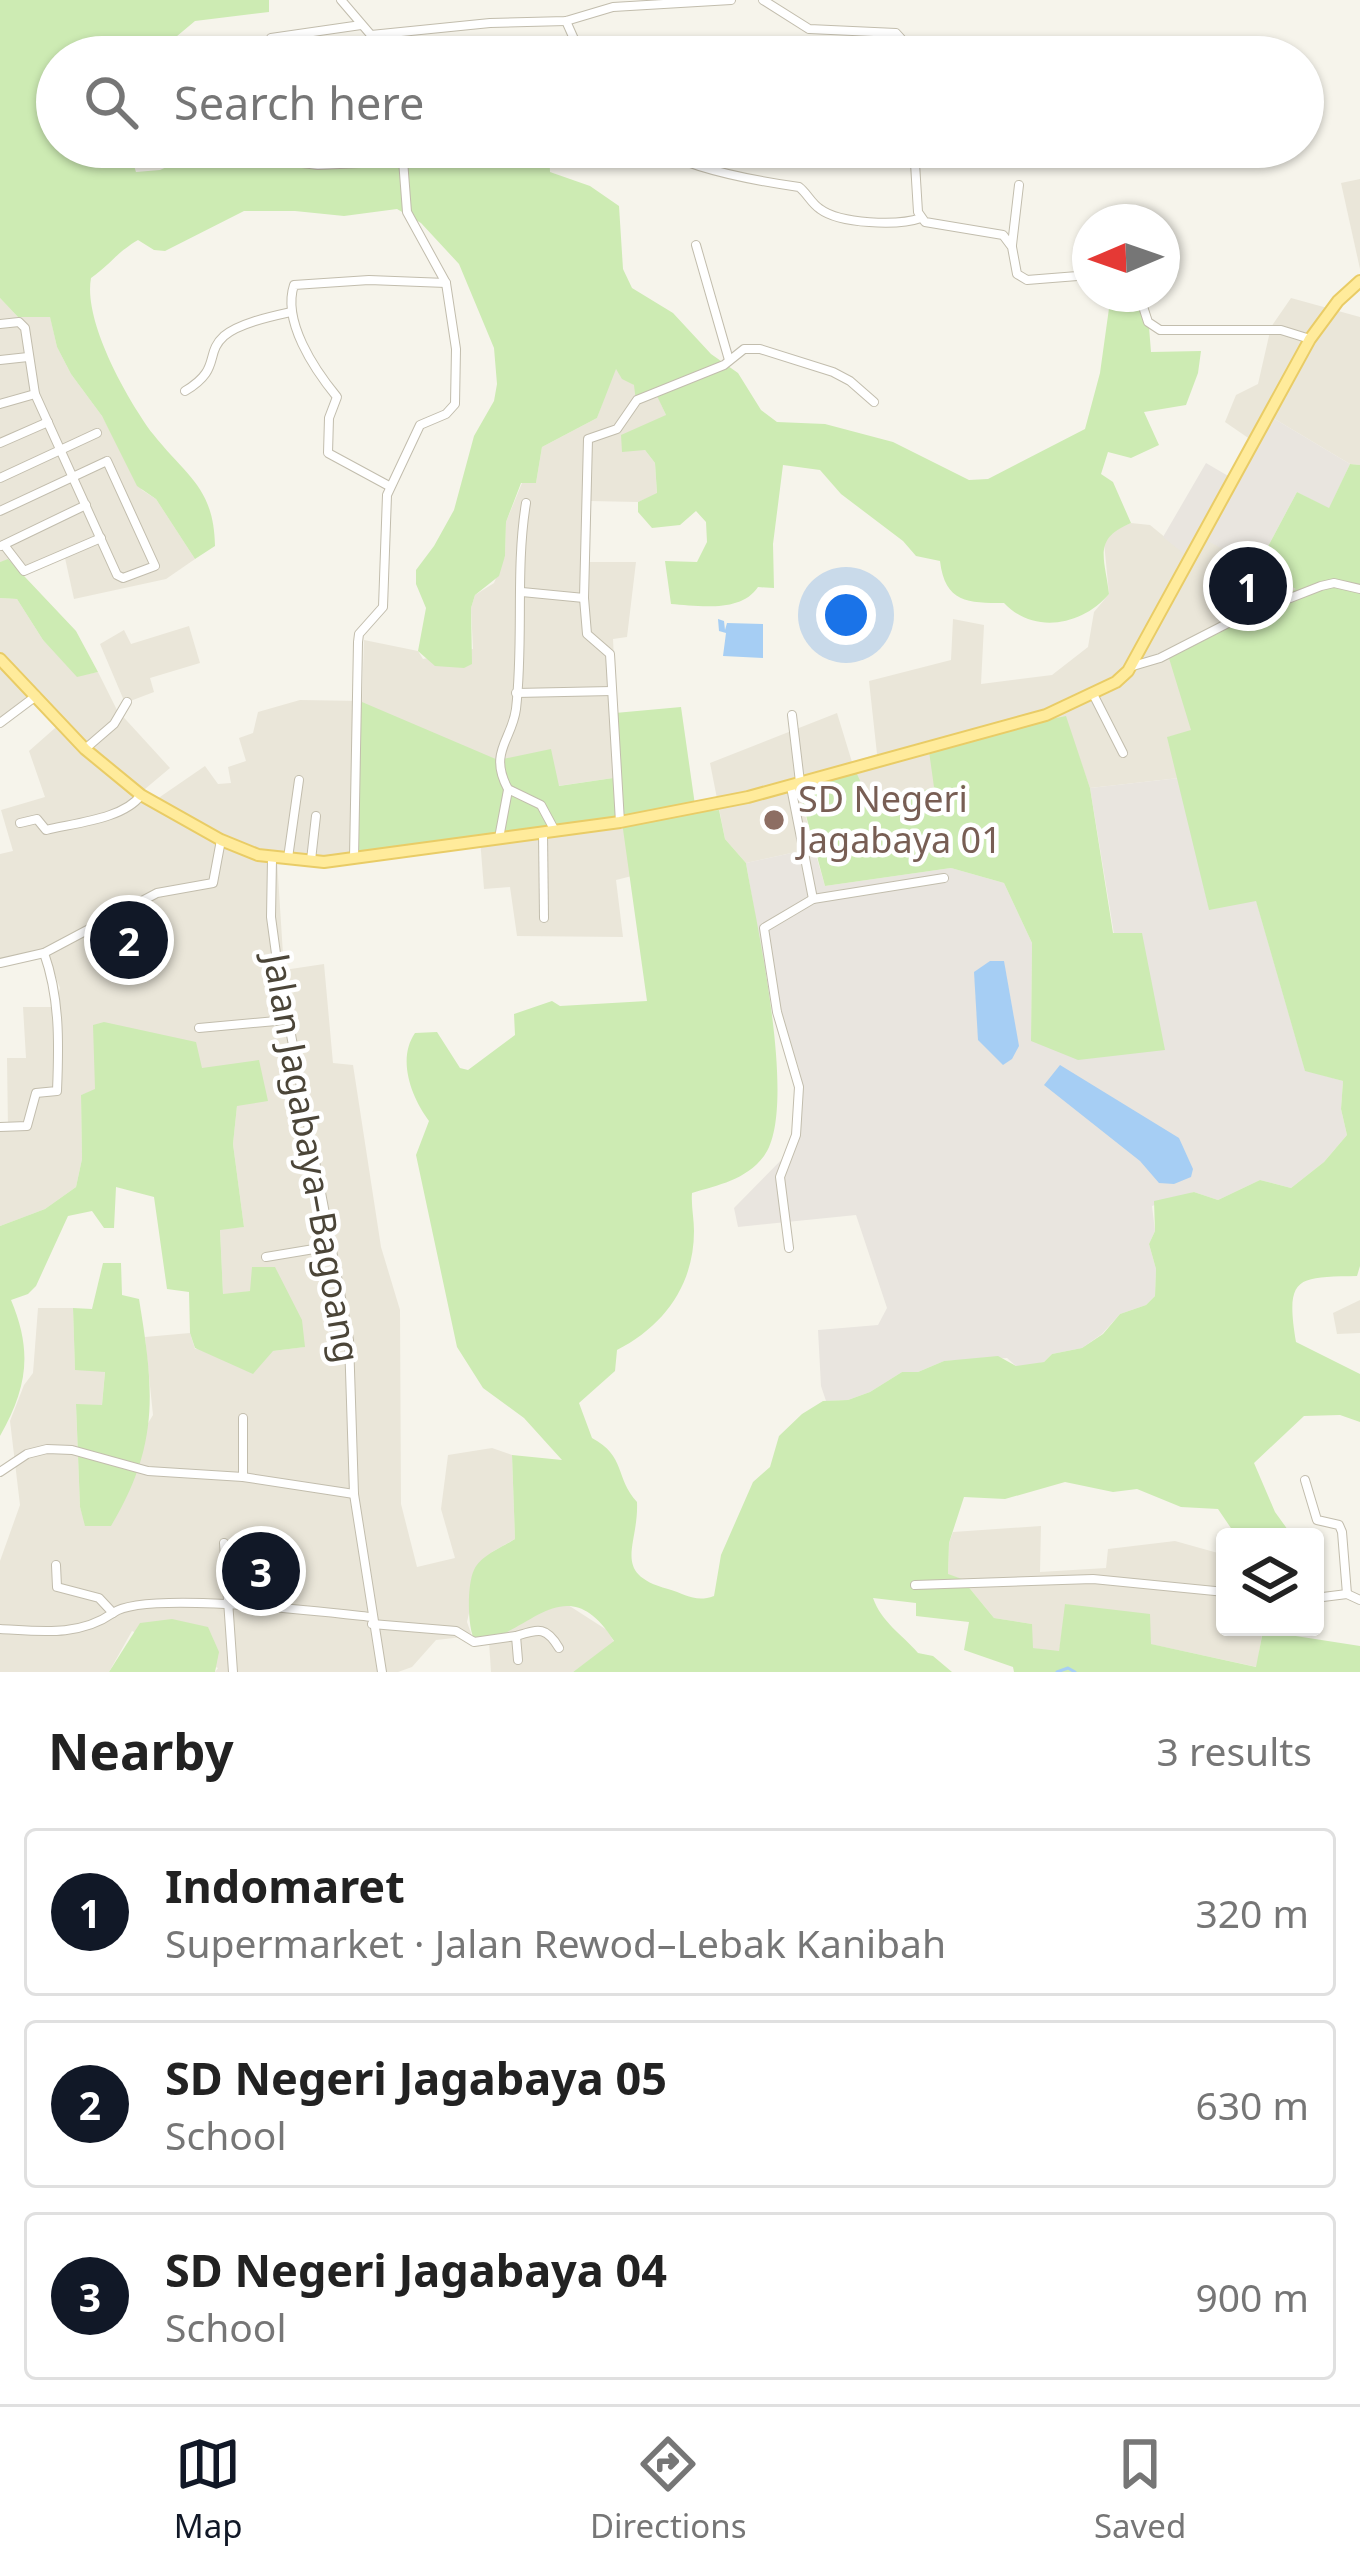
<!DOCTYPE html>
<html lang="en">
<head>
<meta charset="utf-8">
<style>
  body { margin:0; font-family:"Noto Sans",sans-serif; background:#f6f6f6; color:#222 }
  .controls { position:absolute; right:36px; bottom:36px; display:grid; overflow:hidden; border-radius:12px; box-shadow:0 3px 9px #0004 }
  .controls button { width:108px; height:108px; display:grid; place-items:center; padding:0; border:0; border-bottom:3px solid #e0e0e0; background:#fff; color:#222; font:60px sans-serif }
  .compass { position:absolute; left:1072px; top:204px; width:108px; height:108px; border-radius:50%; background:#fff; box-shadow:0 3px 9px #0004; rotate:268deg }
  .you { position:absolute; left:846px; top:615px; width:42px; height:42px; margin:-30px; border:9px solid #fff; border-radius:50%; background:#1a73e8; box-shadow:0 0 0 18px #1a73e833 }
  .badge { display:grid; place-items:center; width:78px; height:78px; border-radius:50%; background:#111827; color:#fff; font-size:39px; font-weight:700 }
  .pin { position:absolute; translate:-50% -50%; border:6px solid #fff; box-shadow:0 3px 12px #0006 }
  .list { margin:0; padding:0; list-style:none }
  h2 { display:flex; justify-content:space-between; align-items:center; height:156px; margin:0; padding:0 48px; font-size:51px }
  h2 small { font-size:39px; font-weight:400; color:#767676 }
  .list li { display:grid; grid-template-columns:78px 1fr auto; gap:36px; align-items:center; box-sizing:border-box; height:168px; margin:0 24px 24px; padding:0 24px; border:3px solid #e0e0e0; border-radius:12px }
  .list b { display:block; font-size:45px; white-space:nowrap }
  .list p { margin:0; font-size:39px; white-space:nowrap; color:#767676 }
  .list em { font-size:39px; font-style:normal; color:#767676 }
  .icon { flex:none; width:66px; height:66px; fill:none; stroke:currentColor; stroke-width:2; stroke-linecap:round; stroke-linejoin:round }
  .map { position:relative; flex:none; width:1360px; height:1672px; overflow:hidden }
  .search { position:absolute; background:#fff; box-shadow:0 3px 9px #0004; left:36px; right:36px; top:36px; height:132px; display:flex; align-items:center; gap:30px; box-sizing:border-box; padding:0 42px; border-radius:66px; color:#767676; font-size:45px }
  .sheet { height:732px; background:#fff }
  nav { display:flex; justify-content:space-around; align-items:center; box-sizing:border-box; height:168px; border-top:3px solid #e0e0e0; background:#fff; font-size:33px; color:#767676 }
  nav a { display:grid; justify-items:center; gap:6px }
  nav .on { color:#111827 }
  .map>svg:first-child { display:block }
  .residential { fill:#eae6d9 }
  .industrial { fill:#e9e5df }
  .green { fill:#cdebb3 }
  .water { fill:#a6cef4 }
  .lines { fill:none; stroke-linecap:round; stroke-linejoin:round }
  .stream { stroke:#a6cef4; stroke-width:3 }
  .minor-casing { stroke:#c2bdad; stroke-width:10 }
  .major-casing { stroke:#e9cc66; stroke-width:14 }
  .minor { stroke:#fff; stroke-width:8 }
  .major { stroke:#ffeb9b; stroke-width:10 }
  .education-dot { fill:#8d6e63; stroke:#fff; stroke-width:4.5 }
  .labels { text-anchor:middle; stroke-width:9; stroke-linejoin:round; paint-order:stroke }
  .education-label { font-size:36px; fill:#785e54; stroke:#fff; text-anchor:start }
  .street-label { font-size:36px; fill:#4b4538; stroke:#fff }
</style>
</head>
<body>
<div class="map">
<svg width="1360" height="1672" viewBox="0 0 1360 1672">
  <rect width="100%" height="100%" fill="#f6f4eb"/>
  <!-- residential -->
  <g class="residential">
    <path d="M1360,179V269L1341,183Z"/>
    <path d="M0,298L18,317L50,316L57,347L71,374L102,416L142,490L156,499L195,559L166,579L74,599L65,558L24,576L8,560L0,562Z"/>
    <path d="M1291,298L1360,317V465L1350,464L1273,418L1257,444L1225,422L1236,395L1258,384L1271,327Z"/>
    <path d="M615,368L634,385L657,395L666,415L645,450L655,463L657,494L638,502L590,501L586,562H636L627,637L613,639L620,777L558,786L357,859L277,860L284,970L324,964L333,1063L353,1065L381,1247L400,1310L401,1504L417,1567L455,1558L441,1509L448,1455L492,1448L512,1455L515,1539L492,1552L472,1600L467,1622L472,1636L436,1640L412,1667L398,1672H215L218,1668L132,1631L109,1672H0V1561L20,1505L10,1421L24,1385L33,1373L38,1308H73L75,1369L105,1371L102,1405H76L80,1507L86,1526L153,1415L145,1337L190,1333L195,1349L273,1351L304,1347L251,1291L223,1295L220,1229L244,1227L233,1144L237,1106L95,1090L81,1095L82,1159L76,1187L45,1209L0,1226V1131L8,1130L7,1058H26L23,1007H54L60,988L49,959L0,958V854L13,851L1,810L45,797L29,751L63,721L40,696L0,723V598L17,599L43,640L77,676L98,672L117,710L170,768L145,789L157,799L205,766L218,784L231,783L228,767L246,761L239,738L253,733L258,712L300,700L362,701L364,640L418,651L423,659L473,649L471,608L475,595L494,583L505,556L506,522L522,483H536L542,447L597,418Z"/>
    <path d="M1131,523L1150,525L1188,556L1200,536L1298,589L1192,731L1168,737L1179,778L1090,788L1065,717L929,744L935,787L871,807L797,783L814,848L746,863L725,839L710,763L837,713L852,762L877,754L869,681L951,660L953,619L984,625L981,684L1052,675L1088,647L1094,612L1109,594L1104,542L1111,531Z"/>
    <path d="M189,626L200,663L150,678L154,692L125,703L100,644L124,630L131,644Z"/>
    <path d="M622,821L632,876L616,880L623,937L517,936L510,887L484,889L480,839Z"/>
    <path d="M1360,1300V1333L1337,1334L1333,1313Z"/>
    <path d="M1041,1526L1040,1572L1106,1568L1108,1549L1175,1541L1225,1555V1627H1263L1257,1667L1150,1644L1066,1604L1059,1652L1032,1648V1624L994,1618L962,1579L948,1575L949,1543L953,1532Z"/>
    <path d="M568,1605L607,1630L614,1642L573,1672H491L489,1641L518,1622L556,1606Z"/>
  </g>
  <!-- industrial -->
  <g class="industrial">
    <path d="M1273,418L1350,464L1329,509L1297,492L1257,567L1200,537L1188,557L1163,537L1206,463L1235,480Z"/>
    <path d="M1179,778L1209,909L1256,900L1305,1070L1343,1081L1341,1109L1347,1135L1324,1162L1291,1188L1260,1180L1218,1200L1194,1192L1152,1206L1155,1231L1149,1244L1156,1269L1155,1296L1146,1305L1120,1314L1102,1334L1082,1348L1052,1354L1044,1362L1027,1366H1016L1007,1358L944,1361L918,1372H902L870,1392L848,1400L826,1401L821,1386L818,1330L878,1325L887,1308L856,1215L738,1227L734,1208L791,1150L799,1069L764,967L746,863L814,848L825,886L951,868L1004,883L1032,943L1031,1041L1114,934L1090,788Z"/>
  </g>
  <!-- green -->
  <g class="green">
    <path d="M0,0H269V12L195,21L152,57H57V147H128L136,172L160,170L206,149L252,148L289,159L315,161L407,156L431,147H549L550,172L590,186L619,206L623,269L632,288L673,313L711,354L738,373L761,410L777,422L825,424L893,442L969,480L988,479L1085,429L1100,373L1111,294H1135L1149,327L1151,352L1201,351L1198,373L1186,405L1144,412L1159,445L1131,458L1108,452L1101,474L1113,482L1131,523C1092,539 1105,558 1109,594C1083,625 1034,635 1004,603C968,603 945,603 940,561L916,556L903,541L841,494L820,470L783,465L773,544L774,588L758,587C741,613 698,606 671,604L665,561L697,562L707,542L706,522L696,511L680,525L652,528L638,512V502L657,493L655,463L645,450L622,452L621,435L666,415L657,396L636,402L634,385L622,379L616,369L597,418L542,447L536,483H521L506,522L505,556L499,576L475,595L471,608L472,664L464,668L435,666L418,651L426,608L416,584V570L434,546L454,510L474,436L494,401L497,384L494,348L459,264L421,223L397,209L344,216L295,211H244L165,251L154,250L138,240C116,253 111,264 91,278C83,321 127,399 153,434C186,476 214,487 215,546L195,559L156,499L137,486L102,416L71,374L57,347L50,317H18L0,298Z"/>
    <path d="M1350,464L1360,465V1266L1357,1276C1297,1277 1285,1276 1296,1342L1360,1374V1422L1340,1415L1304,1416L1254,1463L1275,1512L1293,1537H1237L1218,1509L1181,1507L1137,1489L1113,1492L1065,1482L1005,1499L964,1497L949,1543L948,1574L962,1579L994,1618L1032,1624L1033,1648L1059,1651L1065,1604L1150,1614L1151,1644L1256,1667L1263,1631L1360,1646V1672H1014L1013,1667L964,1650L969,1622L916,1616V1603L873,1598C882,1623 901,1633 918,1653L933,1656L952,1672H573L614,1641C565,1562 525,1641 475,1641C467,1628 467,1584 474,1570C481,1555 503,1547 515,1539L512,1455L562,1460L524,1418L483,1388L457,1347L416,1155L429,1121C411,1097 397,1059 415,1033L437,1032L460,1068L468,1070L515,1035L514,1014L552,1001L560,1006L647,1001L622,822L357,859L356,718L362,702L498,760L551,749L559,786L620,777L615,713L681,707L696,812L719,810L725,839L746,863C756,923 799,1109 764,1156C746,1180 718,1185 692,1193C691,1206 694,1218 694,1231C694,1285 664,1326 617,1350L615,1371L579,1403L592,1438C626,1456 615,1478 637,1502C639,1546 610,1573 668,1589C686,1594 695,1603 714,1596L721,1555L753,1482L770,1467L779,1436L802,1414L823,1401L848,1400L870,1392L902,1372H918L944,1361L998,1356L1016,1366L1044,1362L1052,1354L1082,1348L1103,1334L1120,1314L1146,1305L1155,1296L1156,1269L1149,1244L1155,1231L1154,1201L1194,1192L1218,1200L1260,1180L1291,1188L1324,1162L1347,1135L1341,1109L1343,1081L1305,1071L1256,901L1209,910L1167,737L1191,730L1168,655L1296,589L1257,567L1297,492L1329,508Z"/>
    <path d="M8,559L76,631L98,672L77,677L43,640L17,599L0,598V562Z"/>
    <path d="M1066,716L1090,788L1113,933H1142L1165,1050L1078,1060L1031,1041L1032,943L1004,883L951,868L825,886L797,782L852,763L872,807L934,787L928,744Z"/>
    <path d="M104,1022L196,1042L202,1068L259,1060L268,1101L237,1106L233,1144L244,1227L220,1230L223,1294L250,1291L252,1267H275L302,1320L305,1347L273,1351L253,1374L195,1348L190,1333L189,1292L167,1289L154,1197L116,1187L114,1228H104L92,1211L68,1216L36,1286L28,1294L11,1300C33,1352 27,1388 0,1436V1226L45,1209L76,1187L82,1159L81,1095L95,1089L93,1025Z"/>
    <path d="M103,1263H121L122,1295L139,1299C154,1390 160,1444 111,1526H85L80,1507L76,1404L102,1405L105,1372L75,1370L73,1308L92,1309Z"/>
    <path d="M172,1619L208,1627L219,1652L215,1672H109L140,1623Z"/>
  </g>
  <!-- water -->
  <g class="water">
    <path d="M718,619L724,621L725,630L727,623L763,624V658L723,656L726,633L719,631Z"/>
    <path d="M990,961H1004L1019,1046L1012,1059L1003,1065L978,1040L974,972Z"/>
    <path d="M1060,1065L1179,1138L1193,1169L1191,1177L1174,1184L1159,1183L1140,1161L1044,1085Z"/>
  </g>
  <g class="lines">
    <!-- stream -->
    <path class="stream" d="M1057,1672L1068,1668L1075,1672"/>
    <defs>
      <g id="minor">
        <path d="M341,0L371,35L374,57"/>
        <path d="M763,0L809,29L896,33L905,43L908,57"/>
        <path d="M566,21L582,57"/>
        <path d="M371,35L490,23L566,21L613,7L731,0"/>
        <path d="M271,38L361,25"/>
        <path d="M229,147L238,155L318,165L404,161"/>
        <path d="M656,147C691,170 757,181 799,187C807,193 811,203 820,209C840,224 898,226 921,218"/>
        <path d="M914,147L918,212L925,222L1003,235L1012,247L1017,274L1027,280L1090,275"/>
        <path d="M696,245L729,360"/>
        <path d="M1012,245L1019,185"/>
        <path d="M1139,294L1148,322L1160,330H1281L1310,339"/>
        <path d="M0,324L19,322L25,328L35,394L117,575L123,578L155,566L107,461L0,511"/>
        <path d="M0,360L28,357"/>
        <path d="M185,391C222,369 204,354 224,336C239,323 273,316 291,312"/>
        <path d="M0,404L35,394"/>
        <path d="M0,443L48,422"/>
        <path d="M0,478L97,433"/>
        <path d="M389,486L328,453L329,418L337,397C314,369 282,321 294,285L369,280L446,283"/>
        <path d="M526,503C515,570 524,641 516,709C512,740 488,752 508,789L541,805L555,831"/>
        <path d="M4,545L24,571L101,538"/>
        <path d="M1,546L86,505"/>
        <path d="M522,592L584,598"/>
        <path d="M1133,666L1160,658L1234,620L1321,586L1334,583L1360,589"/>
        <path d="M516,693L612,691"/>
        <path d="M1093,694L1123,753"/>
        <path d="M792,715L800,782"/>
        <path d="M0,723L36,696"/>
        <path d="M85,749L114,724L127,702"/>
        <path d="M791,787L813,899"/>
        <path d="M620,822L610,654L587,634L584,598L588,439L617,429L637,400L724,365L744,349H760L833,372L850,381L874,402"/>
        <path d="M20,823L37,819L46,830C74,823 124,819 141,795"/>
        <path d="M543,832L544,918"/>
        <path d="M499,838L508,790"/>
        <path d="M288,858L299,780"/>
        <path d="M354,858L358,642L359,634L383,607L387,495L420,425L446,414L455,404L456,349L446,283L407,212L402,147"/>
        <path d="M272,859L271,917L277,961L349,1340L354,1494L382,1672"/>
        <path d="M311,860L316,816"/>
        <path d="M0,963L44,953L157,893L213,883L221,840"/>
        <path d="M199,1028L287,1020"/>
        <path d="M0,1127L27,1126L36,1093L57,1091C59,1044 60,998 44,953"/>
        <path d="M789,1248L780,1177L796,1135L799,1087L777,1012L764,928L813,899L944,878"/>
        <path d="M266,1257L332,1246"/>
        <path d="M243,1418V1477"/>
        <path d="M0,1472L27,1454L47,1449L72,1450L148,1471L243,1477L354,1494"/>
        <path d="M1305,1480L1317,1520L1339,1525L1342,1532L1347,1594"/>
        <path d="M224,1543L233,1672"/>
        <path d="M56,1565L57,1587L99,1598L113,1613C143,1590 325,1612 371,1617"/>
        <path d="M915,1585L1093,1579L1225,1592"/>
        <path d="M1315,1598L1347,1594L1360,1600"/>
        <path d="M372,1624L456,1631L474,1642L516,1636L518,1660"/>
        <path d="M0,1629C39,1631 79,1637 113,1613"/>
        <path d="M516,1636C539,1629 546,1626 559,1648"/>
      </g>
      <path id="major" d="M0,659L85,749L141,795L221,840L258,855L324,862L620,822L748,797L1046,715L1116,682L1128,671L1310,339L1338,301L1360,281"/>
    </defs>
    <!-- minor casing -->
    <use href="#minor" class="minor-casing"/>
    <!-- major casing -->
    <use href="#major" class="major-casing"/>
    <!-- minor -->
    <use href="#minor" class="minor"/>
    <!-- major -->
    <use href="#major" class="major"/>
  </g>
  <!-- markers -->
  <circle class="education-dot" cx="774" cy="820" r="12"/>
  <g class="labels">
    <!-- education labels -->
    <g class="education-label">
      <text x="798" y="812">SD Negeri<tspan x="798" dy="41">Jagabaya 01</tspan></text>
    </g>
    <!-- street labels -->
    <g class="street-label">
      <text transform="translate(312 1158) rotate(80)" y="13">Jalan Jagabaya–Bagoang</text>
    </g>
  </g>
</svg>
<div class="controls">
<button><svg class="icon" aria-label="layers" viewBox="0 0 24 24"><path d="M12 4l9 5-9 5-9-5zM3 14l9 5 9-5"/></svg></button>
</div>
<svg class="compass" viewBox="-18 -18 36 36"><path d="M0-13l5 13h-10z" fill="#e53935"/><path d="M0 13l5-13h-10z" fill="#767676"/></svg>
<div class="you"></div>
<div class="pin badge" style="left:1248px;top:586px">1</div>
<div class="pin badge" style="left:129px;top:940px">2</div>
<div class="pin badge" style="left:261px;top:1571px">3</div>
<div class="search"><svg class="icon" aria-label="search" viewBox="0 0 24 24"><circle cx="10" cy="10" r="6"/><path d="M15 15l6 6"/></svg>Search here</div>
</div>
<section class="sheet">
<h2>Nearby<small>3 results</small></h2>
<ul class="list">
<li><span class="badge">1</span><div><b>Indomaret</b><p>Supermarket · Jalan Rewod–Lebak Kanibah</p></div><em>320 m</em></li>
<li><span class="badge">2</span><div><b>SD Negeri Jagabaya 05</b><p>School</p></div><em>630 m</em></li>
<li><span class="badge">3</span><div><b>SD Negeri Jagabaya 04</b><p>School</p></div><em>900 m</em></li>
</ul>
</section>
<nav>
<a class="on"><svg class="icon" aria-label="map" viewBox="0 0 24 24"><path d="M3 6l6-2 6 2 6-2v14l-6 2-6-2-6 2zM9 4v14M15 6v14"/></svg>Map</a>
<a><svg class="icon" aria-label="directions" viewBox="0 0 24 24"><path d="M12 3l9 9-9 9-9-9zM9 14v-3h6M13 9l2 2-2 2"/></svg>Directions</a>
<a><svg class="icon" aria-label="saved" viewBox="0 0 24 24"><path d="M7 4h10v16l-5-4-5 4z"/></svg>Saved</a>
</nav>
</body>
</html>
